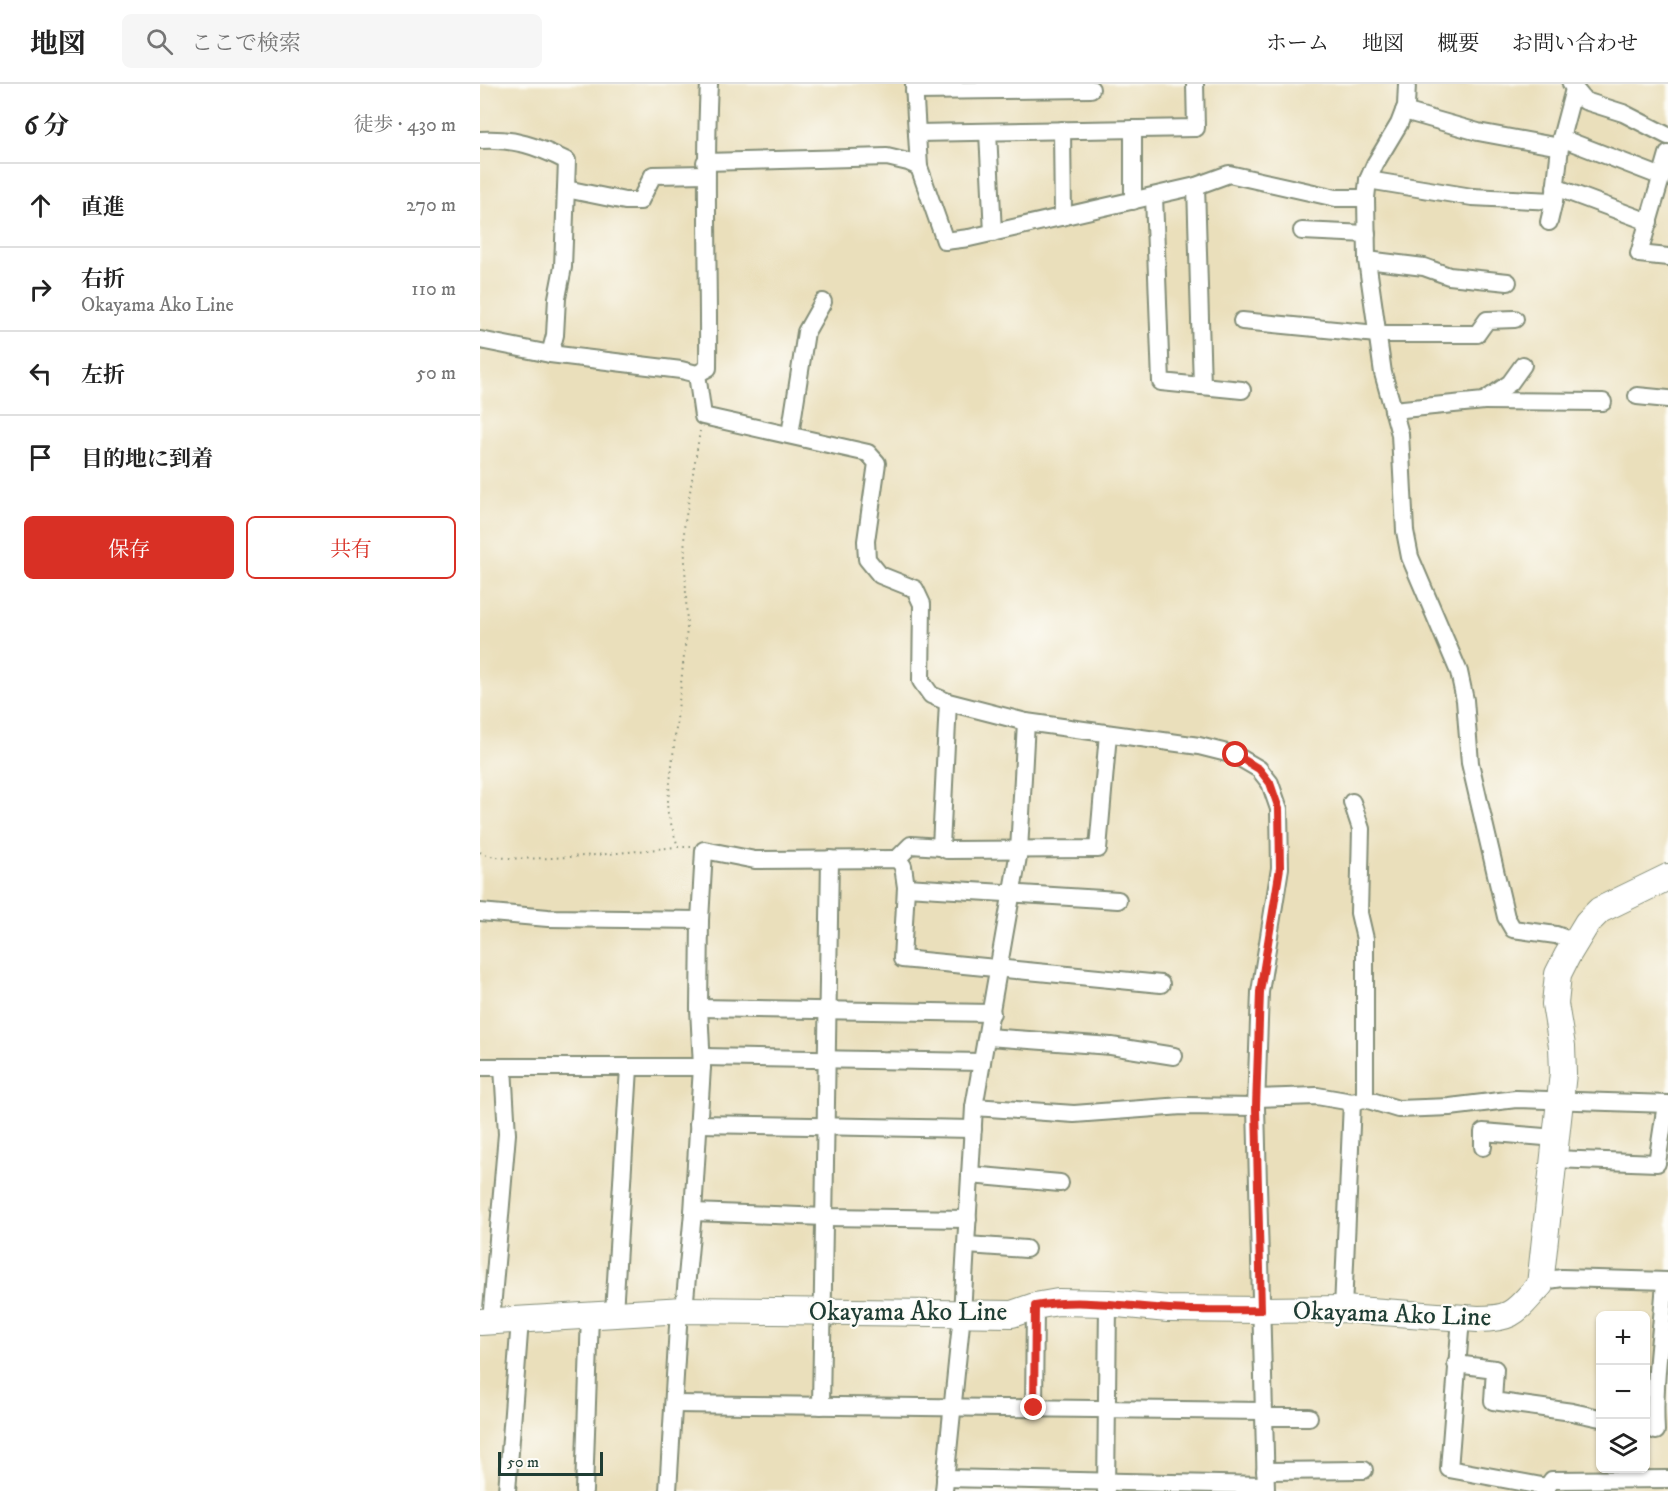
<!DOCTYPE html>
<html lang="ja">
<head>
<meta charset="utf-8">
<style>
  body { margin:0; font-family:"IM FELL DW Pica","Noto Serif JP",serif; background:#f6f6f6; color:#222 }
  .controls { position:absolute; right:18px; bottom:18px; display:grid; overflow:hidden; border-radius:9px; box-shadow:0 2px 4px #0004 }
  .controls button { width:54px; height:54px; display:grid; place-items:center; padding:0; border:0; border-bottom:2px solid #e0e0e0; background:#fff; color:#222; font:30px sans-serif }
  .scale { position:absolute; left:18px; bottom:15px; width:105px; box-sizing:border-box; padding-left:6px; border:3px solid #1f3d34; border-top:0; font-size:16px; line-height:21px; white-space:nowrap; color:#1f3d34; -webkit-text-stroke:4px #fdfcf7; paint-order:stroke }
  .stop { position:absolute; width:18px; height:18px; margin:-14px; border:4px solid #d93025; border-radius:50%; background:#fff }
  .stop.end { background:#d93025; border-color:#fff; box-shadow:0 2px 6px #0008 }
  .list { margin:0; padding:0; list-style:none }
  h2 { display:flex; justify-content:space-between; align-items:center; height:78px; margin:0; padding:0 24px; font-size:26px }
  h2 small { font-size:20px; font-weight:400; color:#767676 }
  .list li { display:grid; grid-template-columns:39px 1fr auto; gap:18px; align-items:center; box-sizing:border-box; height:84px; padding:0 24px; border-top:2px solid #e0e0e0 }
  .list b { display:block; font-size:22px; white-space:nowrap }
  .list p { margin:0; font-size:20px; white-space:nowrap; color:#767676 }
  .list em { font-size:20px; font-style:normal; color:#767676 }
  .actions { display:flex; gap:12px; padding:18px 24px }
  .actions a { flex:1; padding:14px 0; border:2px solid #d93025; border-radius:9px; text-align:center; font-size:21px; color:#d93025 }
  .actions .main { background:#d93025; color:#fff }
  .icon { flex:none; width:33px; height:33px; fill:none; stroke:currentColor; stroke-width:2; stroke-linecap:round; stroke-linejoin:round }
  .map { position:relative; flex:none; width:1188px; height:1407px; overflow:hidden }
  header { display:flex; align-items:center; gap:36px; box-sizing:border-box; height:84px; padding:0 30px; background:#fff; border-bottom:2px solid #e0e0e0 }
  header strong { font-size:28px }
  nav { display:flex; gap:33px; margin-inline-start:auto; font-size:21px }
  .search { width:420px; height:54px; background:#f6f6f6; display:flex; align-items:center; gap:15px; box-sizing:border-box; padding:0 21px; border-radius:9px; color:#767676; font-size:22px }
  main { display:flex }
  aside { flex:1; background:#fff }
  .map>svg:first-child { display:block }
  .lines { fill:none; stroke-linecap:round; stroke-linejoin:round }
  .street-casing { stroke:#848e78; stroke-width:20 }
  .primary-casing { stroke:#848e78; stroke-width:28 }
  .path { stroke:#848e78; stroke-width:2; stroke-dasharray:1.5 4.5; stroke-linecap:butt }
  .street { stroke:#fff; stroke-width:16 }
  .primary { stroke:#fff; stroke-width:26 }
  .route { stroke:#d93025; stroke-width:8 }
  .labels { text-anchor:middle; stroke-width:4.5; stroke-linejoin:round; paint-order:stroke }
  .street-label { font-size:26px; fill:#1f3d34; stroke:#fdfcf7 }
</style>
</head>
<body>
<header>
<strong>地図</strong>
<div class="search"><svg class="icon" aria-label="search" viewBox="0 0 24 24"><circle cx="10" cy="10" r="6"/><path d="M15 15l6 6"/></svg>ここで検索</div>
<nav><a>ホーム</a><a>地図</a><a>概要</a><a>お問い合わせ</a></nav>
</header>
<main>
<aside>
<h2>6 分<small>徒歩 · 430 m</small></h2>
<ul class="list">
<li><svg class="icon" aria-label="ahead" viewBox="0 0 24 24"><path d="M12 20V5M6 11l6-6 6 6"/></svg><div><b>直進</b></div><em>270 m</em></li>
<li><svg class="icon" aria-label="right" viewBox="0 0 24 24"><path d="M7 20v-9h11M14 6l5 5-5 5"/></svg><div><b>右折</b><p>Okayama Ako Line</p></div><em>110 m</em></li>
<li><svg class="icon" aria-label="left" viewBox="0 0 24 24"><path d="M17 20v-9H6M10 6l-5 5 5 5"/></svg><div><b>左折</b></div><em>50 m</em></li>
<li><svg class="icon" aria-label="arrive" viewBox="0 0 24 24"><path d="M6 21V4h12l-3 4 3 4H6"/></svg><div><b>目的地に到着</b></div></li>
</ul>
<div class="actions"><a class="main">保存</a><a>共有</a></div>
</aside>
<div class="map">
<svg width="1188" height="1407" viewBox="0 0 1188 1407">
  <rect width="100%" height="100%" fill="#fdfcf7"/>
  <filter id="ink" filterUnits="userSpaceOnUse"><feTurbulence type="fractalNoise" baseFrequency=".0167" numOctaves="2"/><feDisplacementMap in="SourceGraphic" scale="12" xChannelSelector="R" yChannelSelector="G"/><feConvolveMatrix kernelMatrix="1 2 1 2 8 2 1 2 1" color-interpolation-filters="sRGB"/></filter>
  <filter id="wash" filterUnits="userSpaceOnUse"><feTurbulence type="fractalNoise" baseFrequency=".008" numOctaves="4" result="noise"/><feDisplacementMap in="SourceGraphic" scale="24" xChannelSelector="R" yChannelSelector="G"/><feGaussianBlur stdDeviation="1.35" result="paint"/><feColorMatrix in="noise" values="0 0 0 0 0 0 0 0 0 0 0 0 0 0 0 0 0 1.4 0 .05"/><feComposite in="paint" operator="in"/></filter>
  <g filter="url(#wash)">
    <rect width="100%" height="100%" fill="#eadfbb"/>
  </g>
  <g filter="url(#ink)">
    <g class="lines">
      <defs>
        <g id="street">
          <path d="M434,0L439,83L465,157L489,154L716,102L749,90L856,114H886"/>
          <path d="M927,0L926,22L924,27L919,40L895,80L888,96L886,114L887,176L903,289L920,350L925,447L930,473L979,588L985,616L990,679L1026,833L1033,845L1076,851L1095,858"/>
          <path d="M1091,0L1105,17L1143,29L1188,52"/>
          <path d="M434,7L611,5"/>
          <path d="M924,27L998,48L1080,63"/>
          <path d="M653,45V117"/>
          <path d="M582,46L583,133"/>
          <path d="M508,48L513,149"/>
          <path d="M437,49L716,44L715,0"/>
          <path d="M1081,54L1182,93"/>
          <path d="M0,56C34,54 57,62 87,77L83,183L77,214L75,251L70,270"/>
          <path d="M1188,70L1159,170L1188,173"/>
          <path d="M225,78L407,73L428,78L439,83"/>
          <path d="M888,96L992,113L1074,117"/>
          <path d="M716,102L722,302"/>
          <path d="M1075,103L1169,138"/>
          <path d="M86,105L145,117H160L173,91L226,90"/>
          <path d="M674,112L681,298L762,306"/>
          <path d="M1069,138L1074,117L1081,54L1094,5"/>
          <path d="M822,147L887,150"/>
          <path d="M887,176L944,183L969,192L1028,198"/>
          <path d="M762,237L897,250H997L1007,236L1035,235"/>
          <path d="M0,256L70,270L201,286L217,290L228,284C229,189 224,94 229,0"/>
          <path d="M217,290L223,332L388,369L397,379L386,457L387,475L400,491L435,505L442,520L441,597L451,611L468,618L546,638L719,662L755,671L779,685L790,699L799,725L800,784L780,908L776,1023L786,1407"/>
          <path d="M1157,312L1188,315"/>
          <path d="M1004,317L1123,318"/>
          <path d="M913,326L1004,317L1030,299L1043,281"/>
          <path d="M310,351L326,248L343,218"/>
          <path d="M872,718L881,745L879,829L885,855V1015"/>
          <path d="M461,763L467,766L618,765L628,650"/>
          <path d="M417,775L431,761L461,763L468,618"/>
          <path d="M426,803L422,875L681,900"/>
          <path d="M0,828L68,834L220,836"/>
          <path d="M219,924L512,929"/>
          <path d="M508,953L631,962L694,972"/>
          <path d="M222,973L502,978"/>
          <path d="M0,983H222"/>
          <path d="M777,1014L837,1012L872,1018L885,1015L918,1025L970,1023L1036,1015L1188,1020"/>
          <path d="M494,1023L594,1030L702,1022L776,1023"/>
          <path d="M218,1040L493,1045"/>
          <path d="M1003,1063V1048L1076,1054"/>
          <path d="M1074,1075L1177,1079L1186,1020"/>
          <path d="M490,1091L580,1099"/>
          <path d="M213,1128L345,1133L488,1135"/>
          <path d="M487,1161L546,1165"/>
          <path d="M1060,1201L1069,1196L1082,1194L1188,1197"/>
          <path d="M863,1225L872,1018"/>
          <path d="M204,1226L213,1128L222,983L219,924L220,836L224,766L275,776L417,775L423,782L426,803L638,816"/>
          <path d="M134,1229L149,984"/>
          <path d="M981,1234L969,1385L1067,1403V1407"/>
          <path d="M11,1237L27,1050L23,983"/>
          <path d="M976,1280L1015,1285L1013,1317L1092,1328L1120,1334"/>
          <path d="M194,1320L784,1327"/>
          <path d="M341,1322L350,775"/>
          <path d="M554,1324L555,1222"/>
          <path d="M784,1333H829"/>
          <path d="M1176,1347C1173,1296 1182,1248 1185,1197"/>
          <path d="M785,1387L884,1386"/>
          <path d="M465,1394L785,1401"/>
          <path d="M1067,1403L1072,1396L1188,1395"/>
          <path d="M27,1407L40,1236"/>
          <path d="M104,1407L110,1231"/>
          <path d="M188,1407L199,1226"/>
          <path d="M464,1407L482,1230L494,1023L539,767L546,638"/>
          <path d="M626,1407L628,1219"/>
        </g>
        <path id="primary" d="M0,1238L204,1226L532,1230L555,1222L578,1218L628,1219L688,1225L781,1226L863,1225L998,1235C1035,1235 1036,1226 1060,1201L1083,989L1082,962L1075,920L1078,890L1087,872L1107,839L1120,826L1188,793"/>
      </defs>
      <!-- street casing -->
      <use href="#street" class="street-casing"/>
      <!-- primary casing -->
      <use href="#primary" class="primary-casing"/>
      <!-- path -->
      <g class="path">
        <path d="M211,763H198L187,726L207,545L204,444L220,347"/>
        <path d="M0,768C22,784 164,766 196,763"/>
      </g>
      <!-- street -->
      <use href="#street" class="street"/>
      <!-- primary -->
      <use href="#primary" class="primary"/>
    </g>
  </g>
  <g class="lines" filter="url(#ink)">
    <!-- route -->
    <path class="route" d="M554,1324L555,1222C600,1214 643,1222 689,1225C719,1227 750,1226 781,1226L776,1023L780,908L800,784L799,725L790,699L779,685L756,671"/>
  </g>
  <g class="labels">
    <!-- street labels -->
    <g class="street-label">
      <text x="428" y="1236">Okayama Ako Line</text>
      <text transform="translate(912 1229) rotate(2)" y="9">Okayama Ako Line</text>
    </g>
  </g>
</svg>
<div class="controls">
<button>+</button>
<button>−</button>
<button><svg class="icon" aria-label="layers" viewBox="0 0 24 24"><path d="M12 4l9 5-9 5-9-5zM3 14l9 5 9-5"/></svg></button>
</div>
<div class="scale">50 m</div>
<div class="stop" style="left:756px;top:671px"></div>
<div class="stop end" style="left:554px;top:1324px"></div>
</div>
</main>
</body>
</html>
